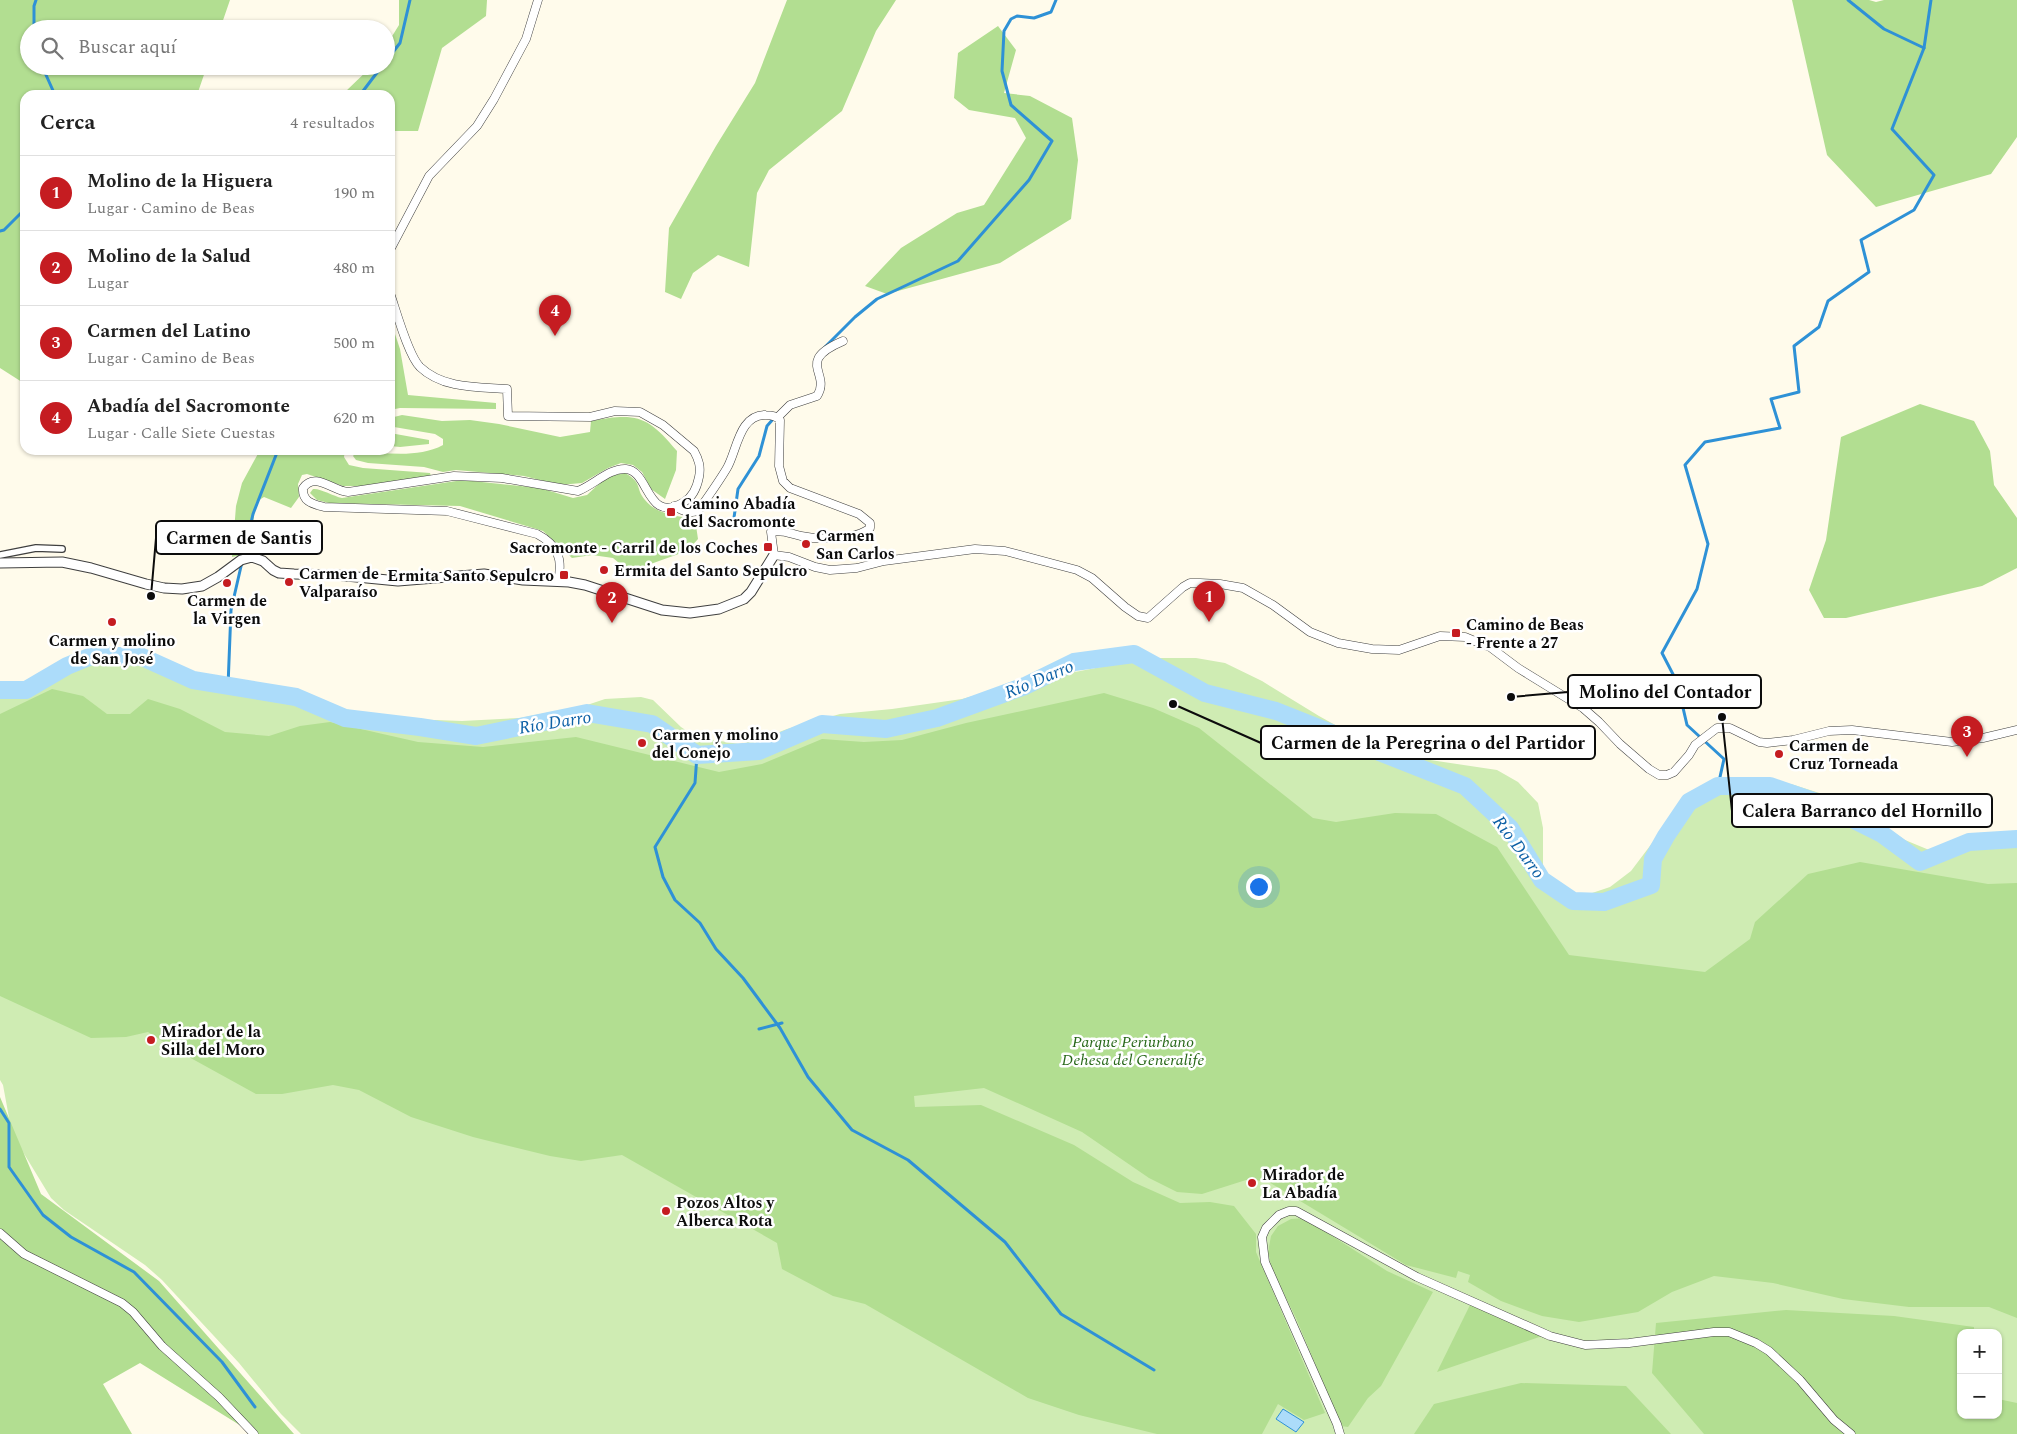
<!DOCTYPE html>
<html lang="es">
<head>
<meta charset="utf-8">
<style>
  body { margin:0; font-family:Spectral,serif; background:#f6f6f6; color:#222 }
  .controls { position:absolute; right:15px; bottom:15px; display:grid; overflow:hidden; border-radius:10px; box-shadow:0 1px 4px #0004 }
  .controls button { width:45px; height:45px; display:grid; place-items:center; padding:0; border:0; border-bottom:1px solid #e0e0e0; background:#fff; color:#222; font:25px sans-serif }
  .you { position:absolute; left:1258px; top:886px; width:18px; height:18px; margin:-12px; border:4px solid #fff; border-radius:50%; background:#1a73e8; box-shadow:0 0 0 8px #1a73e833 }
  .badge { display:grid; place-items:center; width:32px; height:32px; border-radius:50%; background:#c51c21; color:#fff; font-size:16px; font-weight:700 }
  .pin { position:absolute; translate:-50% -41px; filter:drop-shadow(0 1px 2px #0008) }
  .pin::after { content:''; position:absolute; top:26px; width:18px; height:15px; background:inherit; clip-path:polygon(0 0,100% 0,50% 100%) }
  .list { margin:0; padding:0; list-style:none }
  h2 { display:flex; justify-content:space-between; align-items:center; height:65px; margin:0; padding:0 20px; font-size:21px }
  h2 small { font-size:16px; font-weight:400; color:#767676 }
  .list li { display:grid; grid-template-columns:32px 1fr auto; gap:15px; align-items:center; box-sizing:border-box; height:75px; padding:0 20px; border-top:1px solid #e0e0e0 }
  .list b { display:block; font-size:19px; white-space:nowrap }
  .list p { margin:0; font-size:16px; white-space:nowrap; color:#767676 }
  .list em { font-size:16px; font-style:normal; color:#767676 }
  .icon { flex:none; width:28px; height:28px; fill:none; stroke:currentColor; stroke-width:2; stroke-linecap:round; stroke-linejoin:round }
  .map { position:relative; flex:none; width:2017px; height:1434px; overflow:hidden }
  .search { position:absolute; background:#fff; box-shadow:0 1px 4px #0004; left:20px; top:20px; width:375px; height:55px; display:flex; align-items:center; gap:12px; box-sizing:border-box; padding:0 18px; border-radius:28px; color:#767676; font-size:19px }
  .panel { position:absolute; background:#fff; box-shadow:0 1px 4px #0004; left:20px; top:90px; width:375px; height:365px; border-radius:15px }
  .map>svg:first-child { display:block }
  .green { fill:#cfecb3; fill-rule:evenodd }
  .forest { fill:#b2de91 }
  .water { fill:#acdcfa; stroke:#2e91d6 }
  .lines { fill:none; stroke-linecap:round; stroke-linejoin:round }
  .stream { stroke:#2e91d6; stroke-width:3 }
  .river { stroke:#acdcfa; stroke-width:18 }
  .pedestrian-casing { stroke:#3f3f3f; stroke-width:8 }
  .minor-casing { stroke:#3f3f3f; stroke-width:9 }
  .tertiary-casing { stroke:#3f3f3f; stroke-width:11 }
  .pedestrian { stroke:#fff; stroke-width:5.5 }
  .minor { stroke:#fff; stroke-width:8 }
  .tertiary { stroke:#fff; stroke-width:9 }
  .poi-dot { fill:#c51c21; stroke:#fff; stroke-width:2 }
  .labels { text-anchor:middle; stroke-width:5; stroke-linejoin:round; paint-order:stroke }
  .poi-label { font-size:16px; font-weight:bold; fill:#0c0c0c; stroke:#fff; text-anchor:start }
  .park-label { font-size:16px; font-style:italic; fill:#286819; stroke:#fff }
  .water-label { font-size:18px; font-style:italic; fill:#0e61a6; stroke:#fff }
  .leader { fill:none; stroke:#0c0c0c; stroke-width:2 }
  .callout-dot { fill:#0c0c0c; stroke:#fff; stroke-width:2 }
  .callout { fill:#fff; stroke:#0c0c0c; stroke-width:2 }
  .callout-label { font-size:18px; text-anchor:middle; font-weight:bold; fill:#0c0c0c }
</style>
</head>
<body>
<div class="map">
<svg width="2017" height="1434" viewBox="0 0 2017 1434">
  <rect width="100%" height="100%" fill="#fffbeb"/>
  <!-- green -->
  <path class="green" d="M114,655L132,657L201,677L258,686L380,718L462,721L520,718L587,705L605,699L641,697L653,700L681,727L696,737L739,744L759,740L787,729L840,714L892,709L962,699L1023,682L1132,661L1162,658H1196L1225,663L1262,681L1319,716L1375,747L1417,758L1497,770L1518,782L1538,803L1543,828V872L1547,886L1557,897L1571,900L1610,887L1631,871L1671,818L1690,799L1714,785L1736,781L1791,784L1851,803L1905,840L1934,852L1954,855L2017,833V1434H301L281,1414L239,1363L162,1280L145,1265L64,1210L51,1198L12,1134L3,1085L0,1080V681L11,684L31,685L94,657ZM1961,1333H1998V1415H1961Z"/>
  <!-- forest -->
  <g class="forest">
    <path d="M0,0H230L220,29H29V66H207L197,95H25V384L0,368Z"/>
    <path d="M399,0H487L486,16L442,48L418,131H390V95H328L345,92L372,66H386V46L399,25Z"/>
    <path d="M787,0H896L876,31L842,111L769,170L757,193L749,267L718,255L693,273L681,299L665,292L669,228L716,146L755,83Z"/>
    <path d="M1792,0H1869L1876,2L1884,0H2017V137L1991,174L1876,207L1827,155Z"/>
    <path d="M998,26L1016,50L1004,93L1030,96L1072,118L1078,160L1071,219L1000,263L887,294L865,286L901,248L957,213L984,205L1026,138L1015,118L969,110L954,98L958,53Z"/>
    <path d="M390,319L400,349L408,395L496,403V409L400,408L390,410Z"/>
    <path d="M1920,404L1974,421L1990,451L1994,485L2017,518V568L1982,586L1846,618H1824L1809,590L1826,540L1841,437Z"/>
    <path d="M402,415L442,421L470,420L499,424L560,437L590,432L591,421C637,412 648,416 677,451L676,470L665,499L651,489L642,472L633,465L621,463L608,468L582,483L559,485L524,476L456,470L443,472L424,467L368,463L356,460L353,456L356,452C385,452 417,459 443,445V439L435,434L394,427L390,424V418Z"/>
    <path d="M390,433L429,440V444L400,447L390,446Z"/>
    <path d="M260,450H345L344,457L349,465L363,468L430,473L431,476L365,486H343L307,474L302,475L298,484L299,497L291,508L264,497L256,502L251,538V553L232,557L236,506L242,483Z"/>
    <path d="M625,473C643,483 635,488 645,500C657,515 678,516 695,519L698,539L687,551L645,566L624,567L613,558L592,555L572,558L543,531L460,506L329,503L317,500L310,493L313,489C320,488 333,496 342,498L463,480L540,488L573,498L587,495L602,481L614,475Z"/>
    <path d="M52,689L83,696L107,714H130L148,699L180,709L225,732L269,736L300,726L330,722L418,742L483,747L576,737L719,772L762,764L822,739L864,742L902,740L966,723L1104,693L1153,708L1199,728L1313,818L1336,822L1395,813L1436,814L1497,847L1569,955L1705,972L1750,939L1755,922L1808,874L1860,862L1988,884L2017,883V1318L1989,1307H1909L1843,1299L1773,1283L1714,1276L1672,1292L1638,1312L1579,1322L1542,1316L1501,1301L1468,1282L1470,1275L1458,1271L1456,1278L1406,1265L1267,1181L1246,1180L1202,1194L1177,1192L1149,1178L1082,1132L984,1088L914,1096L915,1107L981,1105L1074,1145L1133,1182L1180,1203L1210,1202L1234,1206L1256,1234V1252L1325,1413L1304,1420L1278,1404L1262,1434H1157L1079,1415L1028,1398L865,1304L833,1296L782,1269L777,1243L622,1155L581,1161L550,1156L473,1137L411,1117L359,1090L333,1085L282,1094H256L178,1051L148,1032L126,1037L91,1038L0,996V714Z"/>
    <path d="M0,1097L41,1194L159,1281L294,1434H254L140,1363L103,1384L132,1434H0Z"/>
    <path d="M1304,1218L1387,1271L1433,1292L1381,1386L1368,1398L1348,1427L1341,1426L1296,1318L1272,1270L1268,1252L1271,1236L1278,1226L1291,1219Z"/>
    <path d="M1470,1305L1545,1335L1437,1372Z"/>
    <path d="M1786,1310L1894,1316L1974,1327V1333H1961V1415H1998V1399L2017,1403V1434H1704L1652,1373L1656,1323Z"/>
    <path d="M1521,1383L1626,1386L1671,1434H1414L1434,1404Z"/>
  </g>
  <!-- water -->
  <path class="water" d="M1283,1409L1304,1422L1296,1432L1276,1419Z"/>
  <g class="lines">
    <!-- stream -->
    <g class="stream">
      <path d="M1848,0L1884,29L1924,48"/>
      <path d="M34,29V6L36,0"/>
      <path d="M386,61L400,43L410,0"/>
      <path d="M42,66L55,95"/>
      <path d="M360,95L382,66"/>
      <path d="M0,231L4,230L25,209"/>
      <path d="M825,347L855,317L877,299L958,261L1029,180L1052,141L1011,105L1002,71L1004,31L1011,19L1017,16L1034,18L1051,12L1056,0"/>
      <path d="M733,525L738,489L759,456L767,426L774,418"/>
      <path d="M228,686L231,610L253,514L278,450"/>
      <path d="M697,755L695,783L655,847L663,877L675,900L700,923L716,949L743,978L780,1028L808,1077L852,1130L908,1160L1005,1242L1061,1314L1154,1370"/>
      <path d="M1718,786L1724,759L1687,725L1677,682L1662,653L1697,589L1708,544L1685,465L1705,442L1780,428L1771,399L1799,392L1794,346L1819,327L1828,301L1869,272L1861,240L1914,210L1934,175L1892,129L1924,48L1931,0"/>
      <path d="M759,1029L782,1023"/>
      <path d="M0,1109L9,1123V1167L43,1215L71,1237L134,1272L222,1362L255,1407"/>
    </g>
    <!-- river -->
    <path class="river" d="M0,690H26L67,666L94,655L142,657L193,680L296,697L345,718L420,727L476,736L587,713L652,724L697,755L759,751L822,724L886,729L937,718L1025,686L1074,662L1134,654L1205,693L1276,711L1465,786L1510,828L1542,880L1573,901L1604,902L1651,885L1653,859L1666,836L1689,802L1718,786H1770L1822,804L1882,834L1920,862L1969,842L2017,839"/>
    <defs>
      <path id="pedestrian" d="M0,555L36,548L62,549"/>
      <g id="minor">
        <path d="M390,250L429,176L477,126L494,99L526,39L538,0"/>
        <path d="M390,293C396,310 408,355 420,367C443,389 478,387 507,389L508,416L590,417L615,411L640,412L663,425L694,451C699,460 701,467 699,477C697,487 693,497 684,502C646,525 650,471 626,469C609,468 594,485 578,491L502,478L454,476L348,492C333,491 315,471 303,488C302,502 313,504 324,507L447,511L537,534C558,545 563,559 558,581"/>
        <path d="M778,417L790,405L817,396C832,373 794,362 843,341"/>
        <path d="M674,506C683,511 688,514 698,511C708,497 718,483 727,468C737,451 739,414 766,415C771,415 776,416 780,420L779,466L783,481L790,488L859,514L870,523V528C856,540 819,540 801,536C791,534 782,529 771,532L774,555L789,557L815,567L830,570L857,568L884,561L975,549L1005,551L1077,570L1092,578L1125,607L1138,616L1148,618L1183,587L1190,583H1200L1220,584L1243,588L1273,605L1310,632L1338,643L1372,649L1399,650L1440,636L1465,637L1477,642L1490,647L1518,668L1583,708L1599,722L1620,744L1649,769L1659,775H1667L1674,772L1689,755L1695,745L1717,728H1730L1759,742L1767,743L1793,740L1829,731L1852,730L1952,742L1983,738L2017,730"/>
        <path d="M0,1233L24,1254L122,1303L133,1312L162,1346L219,1397L254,1434"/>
        <path d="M1340,1434L1337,1424L1265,1262L1262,1237L1266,1228L1279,1215L1289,1211H1296L1417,1277L1550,1336L1585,1345L1629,1343L1714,1332H1729L1756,1343L1769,1351L1800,1380L1834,1420L1851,1434"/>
      </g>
      <path id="tertiary" d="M0,563L62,562L91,568L146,584L164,588L182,589L202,586L218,577L241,560L252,557L263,561L273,570L279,573L294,574L336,575L398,581L484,574L523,580L569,582L585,585L662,610L690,613L719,609L744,599L751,592L774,555"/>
    </defs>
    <!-- pedestrian casing -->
    <use href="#pedestrian" class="pedestrian-casing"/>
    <!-- minor casing -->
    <use href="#minor" class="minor-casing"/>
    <!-- tertiary casing -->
    <use href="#tertiary" class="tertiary-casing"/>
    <!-- pedestrian -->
    <use href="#pedestrian" class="pedestrian"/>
    <!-- minor -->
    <use href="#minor" class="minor"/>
    <!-- tertiary -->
    <use href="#tertiary" class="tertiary"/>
  </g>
  <!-- markers -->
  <g class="poi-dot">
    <rect x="666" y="507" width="10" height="10" rx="2.5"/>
    <circle cx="806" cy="544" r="5"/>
    <rect x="763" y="542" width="10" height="10" rx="2.5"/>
    <circle cx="604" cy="570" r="5"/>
    <rect x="559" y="570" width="10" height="10" rx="2.5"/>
    <circle cx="289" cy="582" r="5"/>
    <circle cx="227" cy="583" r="5"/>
    <circle cx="112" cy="622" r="5"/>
    <rect x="1451" y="628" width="10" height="10" rx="2.5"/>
    <circle cx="642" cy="743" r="5"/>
    <circle cx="1779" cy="754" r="5"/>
    <circle cx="151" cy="1040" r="5"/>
    <circle cx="1252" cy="1183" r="5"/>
    <circle cx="666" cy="1211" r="5"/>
  </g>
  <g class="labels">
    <!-- poi labels -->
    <g class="poi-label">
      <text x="681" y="509">Camino Abadía<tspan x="681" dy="18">del Sacromonte</tspan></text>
      <text x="816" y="541">Carmen<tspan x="816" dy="18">San Carlos</tspan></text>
      <text x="758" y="553" text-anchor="end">Sacromonte - Carril de los Coches</text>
      <text x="614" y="576">Ermita del Santo Sepulcro</text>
      <text x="299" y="579">Carmen de<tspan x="299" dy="18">Valparaíso</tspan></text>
      <text x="554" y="581" text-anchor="end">Ermita Santo Sepulcro</text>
      <text x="227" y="606" text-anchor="middle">Carmen de<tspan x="227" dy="18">la Virgen</tspan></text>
      <text x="1466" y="630">Camino de Beas<tspan x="1466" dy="18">- Frente a 27</tspan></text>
      <text x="112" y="646" text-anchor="middle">Carmen y molino<tspan x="112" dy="18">de San José</tspan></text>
      <text x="652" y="740">Carmen y molino<tspan x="652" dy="18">del Conejo</tspan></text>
      <text x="1789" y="751">Carmen de<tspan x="1789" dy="18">Cruz Torneada</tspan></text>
      <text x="161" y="1037">Mirador de la<tspan x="161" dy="18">Silla del Moro</tspan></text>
      <text x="1262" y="1180">Mirador de<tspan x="1262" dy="18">La Abadía</tspan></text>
      <text x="676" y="1208">Pozos Altos y<tspan x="676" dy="18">Alberca Rota</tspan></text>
    </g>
    <!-- park labels -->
    <g class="park-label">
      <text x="1133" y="1047">Parque Periurbano<tspan x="1133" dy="18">Dehesa del Generalife</tspan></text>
    </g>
    <!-- water labels -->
    <g class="water-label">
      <text transform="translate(1039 679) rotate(-23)" y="6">Río Darro</text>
      <text transform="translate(555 722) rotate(-9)" y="6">Río Darro</text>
      <text transform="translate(1519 847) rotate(53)" y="6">Río Darro</text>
    </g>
  </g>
  <!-- callouts -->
  <path class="leader" d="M151 596L156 538M1511 697L1568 692M1173 704L1261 743M1722 717L1732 811"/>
  <g class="callout-dot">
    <circle cx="151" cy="596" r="5"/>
    <circle cx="1511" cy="697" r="5"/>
    <circle cx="1173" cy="704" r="5"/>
    <circle cx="1722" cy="717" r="5"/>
  </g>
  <g class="callout">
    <rect x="156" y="521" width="166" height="33" rx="5"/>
    <rect x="1568" y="675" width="193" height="33" rx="5"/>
    <rect x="1261" y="726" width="334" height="33" rx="5"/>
    <rect x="1732" y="794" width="260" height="33" rx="5"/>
  </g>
  <g class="callout-label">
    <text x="239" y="544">Carmen de Santis</text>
    <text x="1665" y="698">Molino del Contador</text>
    <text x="1428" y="749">Carmen de la Peregrina o del Partidor</text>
    <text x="1862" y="817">Calera Barranco del Hornillo</text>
  </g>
</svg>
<div class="controls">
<button>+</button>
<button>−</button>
</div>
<div class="you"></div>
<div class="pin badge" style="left:1209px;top:622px">1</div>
<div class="pin badge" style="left:612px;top:623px">2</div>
<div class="pin badge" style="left:1967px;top:757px">3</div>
<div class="pin badge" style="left:555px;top:336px">4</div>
<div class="search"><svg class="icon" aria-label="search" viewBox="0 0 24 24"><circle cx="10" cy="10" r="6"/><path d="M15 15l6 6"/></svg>Buscar aquí</div>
<section class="panel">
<h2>Cerca<small>4 resultados</small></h2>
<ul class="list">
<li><span class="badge">1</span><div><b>Molino de la Higuera</b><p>Lugar · Camino de Beas</p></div><em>190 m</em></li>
<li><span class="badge">2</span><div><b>Molino de la Salud</b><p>Lugar</p></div><em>480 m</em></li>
<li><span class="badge">3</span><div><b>Carmen del Latino</b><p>Lugar · Camino de Beas</p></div><em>500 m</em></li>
<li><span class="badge">4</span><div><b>Abadía del Sacromonte</b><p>Lugar · Calle Siete Cuestas</p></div><em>620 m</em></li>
</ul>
</section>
</div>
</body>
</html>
